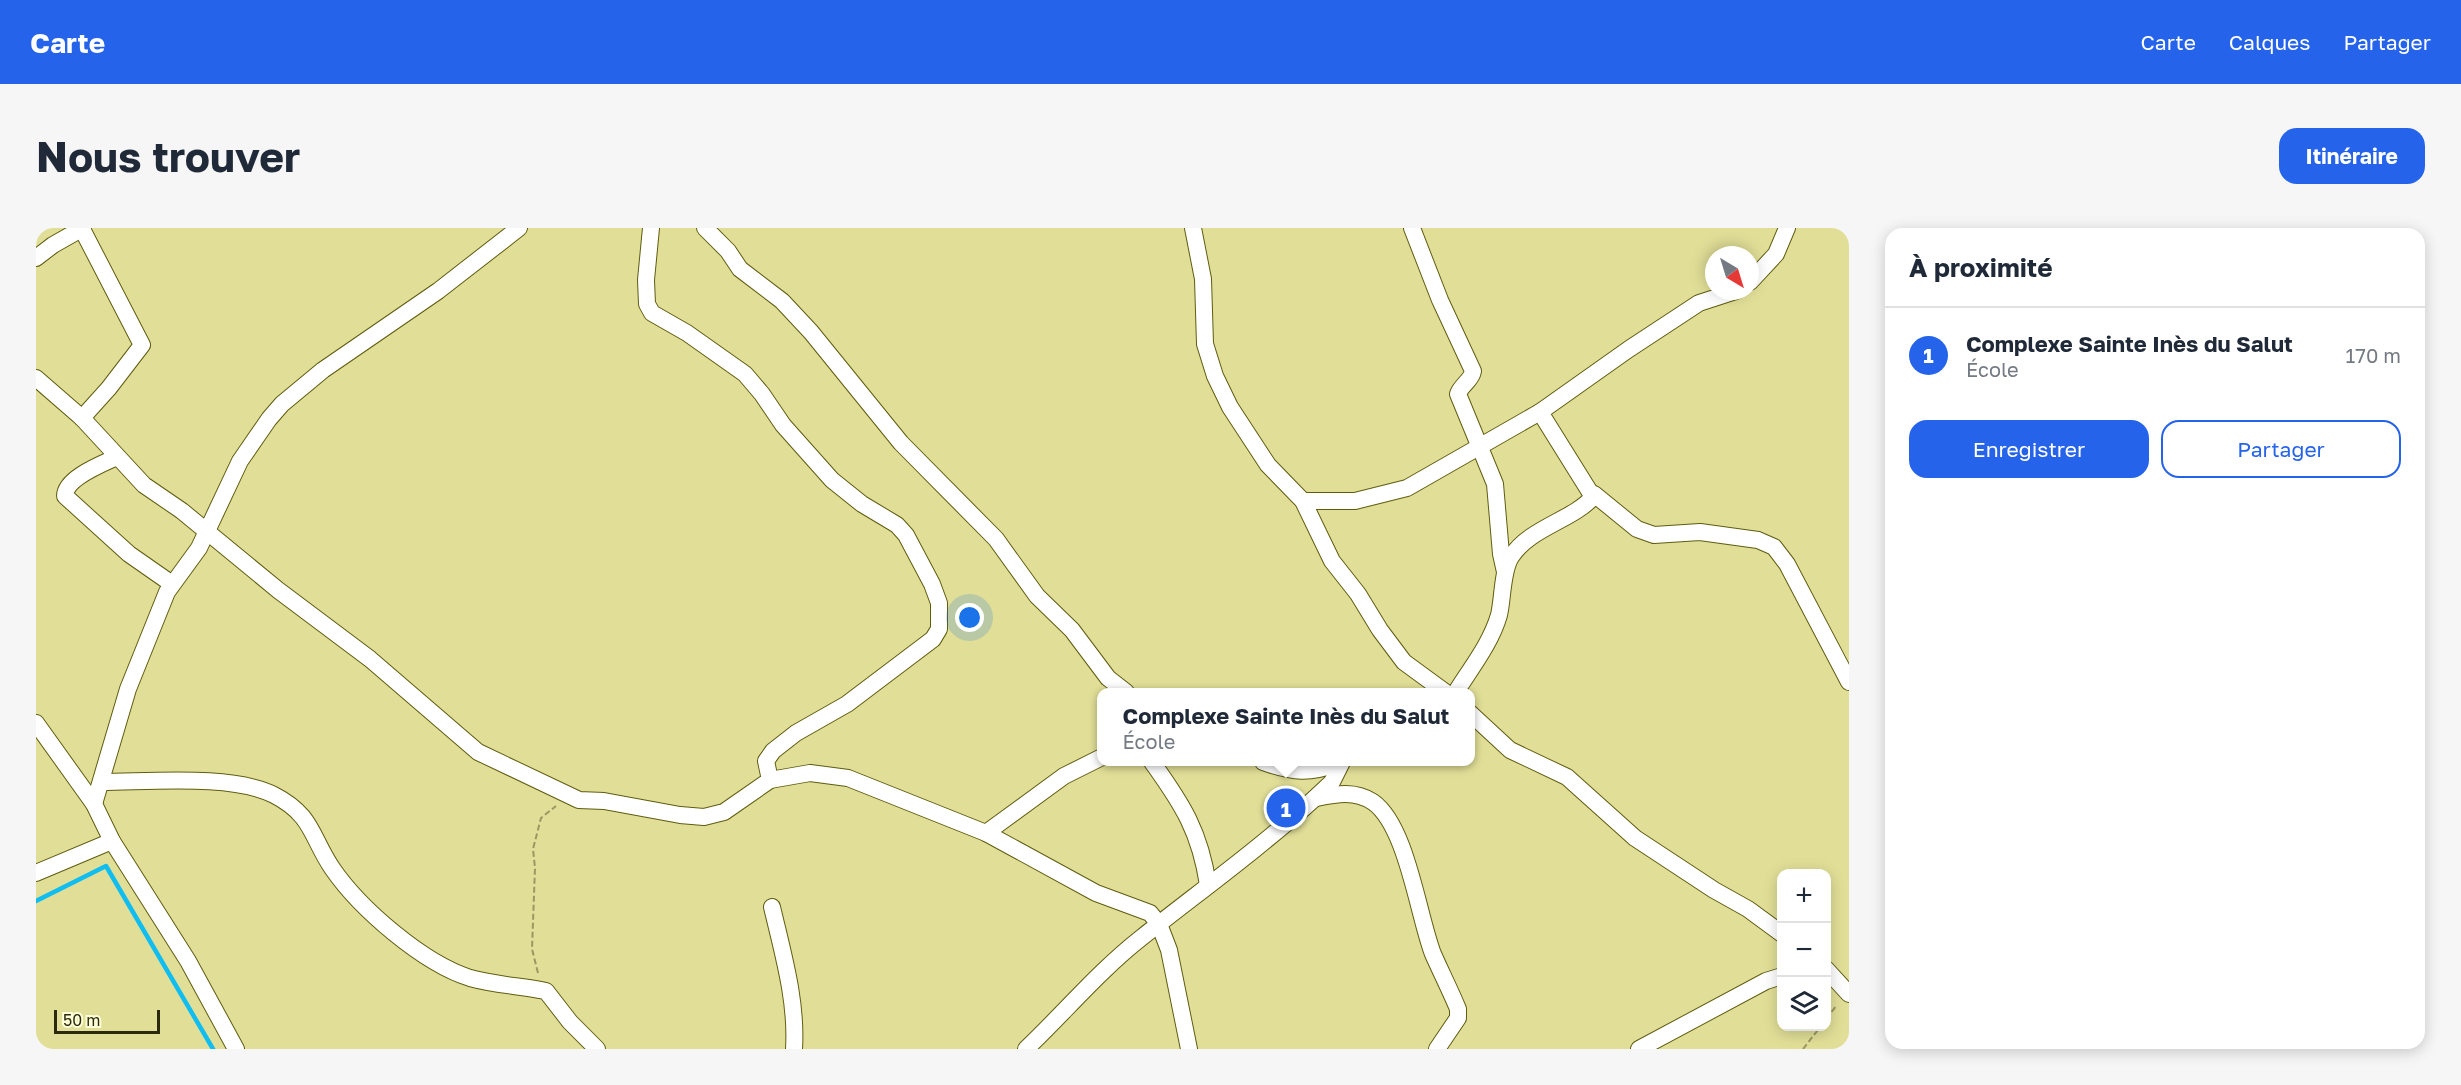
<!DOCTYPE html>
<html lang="fr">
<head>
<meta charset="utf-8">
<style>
  body { margin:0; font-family:"Golos Text",sans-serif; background:#f6f6f7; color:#1f2937 }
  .controls { position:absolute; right:18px; bottom:18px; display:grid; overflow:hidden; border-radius:12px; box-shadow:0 3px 15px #0003 }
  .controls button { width:54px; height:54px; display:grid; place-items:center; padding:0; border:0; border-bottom:2px solid #e0e1e3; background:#fff; color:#1f2937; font:30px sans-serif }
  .compass { position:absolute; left:1669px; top:18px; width:54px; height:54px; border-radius:50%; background:#fff; box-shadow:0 3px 15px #0003; rotate:142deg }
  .scale { position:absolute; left:18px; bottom:15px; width:106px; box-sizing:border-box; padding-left:6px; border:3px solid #2c2a0d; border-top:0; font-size:16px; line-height:21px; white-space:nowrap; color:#2c2a0d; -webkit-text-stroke:4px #fefeda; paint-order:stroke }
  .you { position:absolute; left:934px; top:390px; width:21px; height:21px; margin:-15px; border:4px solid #fff; border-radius:50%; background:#1a73e8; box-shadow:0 0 0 9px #1a73e833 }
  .badge { display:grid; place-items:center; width:39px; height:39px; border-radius:50%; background:#2563eb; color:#fff; font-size:20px; font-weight:700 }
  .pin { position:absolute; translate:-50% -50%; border:3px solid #fff; box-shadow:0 2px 6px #0006 }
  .popup { position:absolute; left:1061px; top:460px; width:378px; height:78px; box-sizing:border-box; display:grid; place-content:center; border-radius:12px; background:#fff; filter:drop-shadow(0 2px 4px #0005); font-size:20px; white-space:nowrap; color:#747a83 }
  .popup b { font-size:22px; color:#1f2937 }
  .popup::after { content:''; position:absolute; left:50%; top:100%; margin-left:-12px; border:12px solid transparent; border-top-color:#fff }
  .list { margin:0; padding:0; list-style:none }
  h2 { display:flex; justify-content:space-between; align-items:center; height:78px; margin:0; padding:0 24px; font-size:26px }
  h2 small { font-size:20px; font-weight:400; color:#747a83 }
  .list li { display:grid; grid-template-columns:39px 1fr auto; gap:18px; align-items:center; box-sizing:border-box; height:96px; padding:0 24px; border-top:2px solid #e0e1e3 }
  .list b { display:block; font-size:22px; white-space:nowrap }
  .list p { margin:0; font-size:20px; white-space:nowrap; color:#747a83 }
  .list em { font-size:20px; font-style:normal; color:#747a83 }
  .actions { display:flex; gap:12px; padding:18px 24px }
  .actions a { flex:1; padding:14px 0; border:2px solid #2563eb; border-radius:18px; text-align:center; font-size:21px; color:#2563eb }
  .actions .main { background:#2563eb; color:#fff }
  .icon { flex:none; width:33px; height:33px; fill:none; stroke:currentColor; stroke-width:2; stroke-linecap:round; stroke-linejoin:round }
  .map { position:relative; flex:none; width:1813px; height:821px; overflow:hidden; border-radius:18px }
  header { display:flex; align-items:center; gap:36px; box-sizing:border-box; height:84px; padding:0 30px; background:#2563eb; color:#fff }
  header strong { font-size:28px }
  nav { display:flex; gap:33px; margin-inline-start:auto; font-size:21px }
  .intro { display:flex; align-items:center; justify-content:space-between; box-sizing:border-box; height:144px; padding:0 36px }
  h1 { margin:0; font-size:42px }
  .button { padding:15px 27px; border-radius:18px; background:#2563eb; color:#fff; font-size:21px; font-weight:700 }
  main { display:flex; gap:36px; padding:0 36px }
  aside { flex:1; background:#fff; border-radius:18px; box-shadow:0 3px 15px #0003 }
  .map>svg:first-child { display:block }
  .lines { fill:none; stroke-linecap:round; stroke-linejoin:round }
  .stream { stroke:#0fbdf0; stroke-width:4.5 }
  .street-casing { stroke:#5f5c10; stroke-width:18 }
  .path { stroke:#9a9861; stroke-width:2; stroke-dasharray:6 3; stroke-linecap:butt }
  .street { stroke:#fff; stroke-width:16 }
</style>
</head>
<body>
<header>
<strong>Carte</strong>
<nav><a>Carte</a><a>Calques</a><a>Partager</a></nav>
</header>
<div class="intro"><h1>Nous trouver</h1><a class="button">Itinéraire</a></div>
<main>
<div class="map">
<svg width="1813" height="821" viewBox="0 0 1813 821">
  <rect width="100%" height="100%" fill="#e1df97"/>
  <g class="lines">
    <!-- stream -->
    <path class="stream" d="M0,673L70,638L177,821"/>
    <defs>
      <g id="street">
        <path d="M669,0L692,23L704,41L746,73L775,104L865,215L960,311L1001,368L1036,402L1072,450L1090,464"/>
        <path d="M1157,0L1167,51L1169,116L1179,148L1194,179L1232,237L1267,273L1296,333L1322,366L1344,402L1368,434L1409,464"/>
        <path d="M1376,0L1404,72L1437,143C1436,152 1425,157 1422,166L1459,256L1465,326L1469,344"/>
        <path d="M0,30L17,17L47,0"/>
        <path d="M1714,54L1740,26L1751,0"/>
        <path d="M0,150L46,190L108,257L146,283L242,362L334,431L442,524L543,572L568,573L644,587L668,589L688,584L734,552L730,533L737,523L760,505L811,476L897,411L903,401V375L896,356L870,307L861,297L826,276L796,252L747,197L726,166L709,146L651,105L616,85L611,76L610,52L615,0"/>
        <path d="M46,190L73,160L106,117L46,1"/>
        <path d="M81,229C66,236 29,250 29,268L93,326L136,356"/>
        <path d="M1558,266L1601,301L1618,307L1664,304L1722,312L1738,319L1751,336L1813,454"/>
        <path d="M1267,273H1319L1371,260L1504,184"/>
        <path d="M1420,464C1435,440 1455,415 1463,387C1467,370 1466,343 1475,329C1493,300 1537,292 1557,269L1504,184L1593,121L1663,75L1700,63"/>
        <path d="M1434,485L1474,522L1531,549L1599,610L1678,662L1712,681L1746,706"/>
        <path d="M0,495L58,576L76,613L152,733L200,821"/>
        <path d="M1116,534C1147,577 1164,604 1172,657"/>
        <path d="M1227,534C1258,545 1273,546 1304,535"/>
        <path d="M734,552L774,545L812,550L950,605L1060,665L1114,685L1123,696L1133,722L1153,821"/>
        <path d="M66,554C113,554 197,546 238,567C277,587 275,609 296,640C324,681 387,735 434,750C459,757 485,758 510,763L534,794L561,821"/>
        <path d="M1280,570C1300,566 1319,562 1337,574C1371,598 1382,687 1397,726C1405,744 1414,762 1422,781V790L1401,821"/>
        <path d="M58,576L92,461L131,364L163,320L204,233L233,191L246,176L287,142L402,63L483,0"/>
        <path d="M950,605L1028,548L1066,529"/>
        <path d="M0,645L76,613"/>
        <path d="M736,679C747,726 761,773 758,821"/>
        <path d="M1790,741L1813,766"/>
        <path d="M990,821C1028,785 1063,743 1105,710C1163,664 1224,620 1279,570L1296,554L1306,534"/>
        <path d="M1603,821L1730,753L1746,748"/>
      </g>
    </defs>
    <!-- street casing -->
    <use href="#street" class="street-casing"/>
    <!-- path -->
    <g class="path">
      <path d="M502,745L496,721L499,640L497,621L505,590L520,578"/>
      <path d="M1790,791L1801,777"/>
      <path d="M1767,821L1785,798"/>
    </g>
    <!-- street -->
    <use href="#street" class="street"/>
  </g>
</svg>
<div class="controls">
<button>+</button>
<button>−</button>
<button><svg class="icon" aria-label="layers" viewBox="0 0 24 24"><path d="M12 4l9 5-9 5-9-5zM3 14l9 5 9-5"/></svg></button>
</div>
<svg class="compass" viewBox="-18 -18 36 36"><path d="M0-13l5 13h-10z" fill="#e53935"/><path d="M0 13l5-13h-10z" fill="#747a83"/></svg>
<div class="scale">50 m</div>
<div class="you"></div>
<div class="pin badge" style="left:1250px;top:580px">1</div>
<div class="popup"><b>Complexe Sainte Inès du Salut</b>École</div>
</div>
<aside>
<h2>À proximité<small></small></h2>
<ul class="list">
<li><span class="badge">1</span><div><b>Complexe Sainte Inès du Salut</b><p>École</p></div><em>170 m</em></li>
</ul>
<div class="actions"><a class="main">Enregistrer</a><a>Partager</a></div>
</aside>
</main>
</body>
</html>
